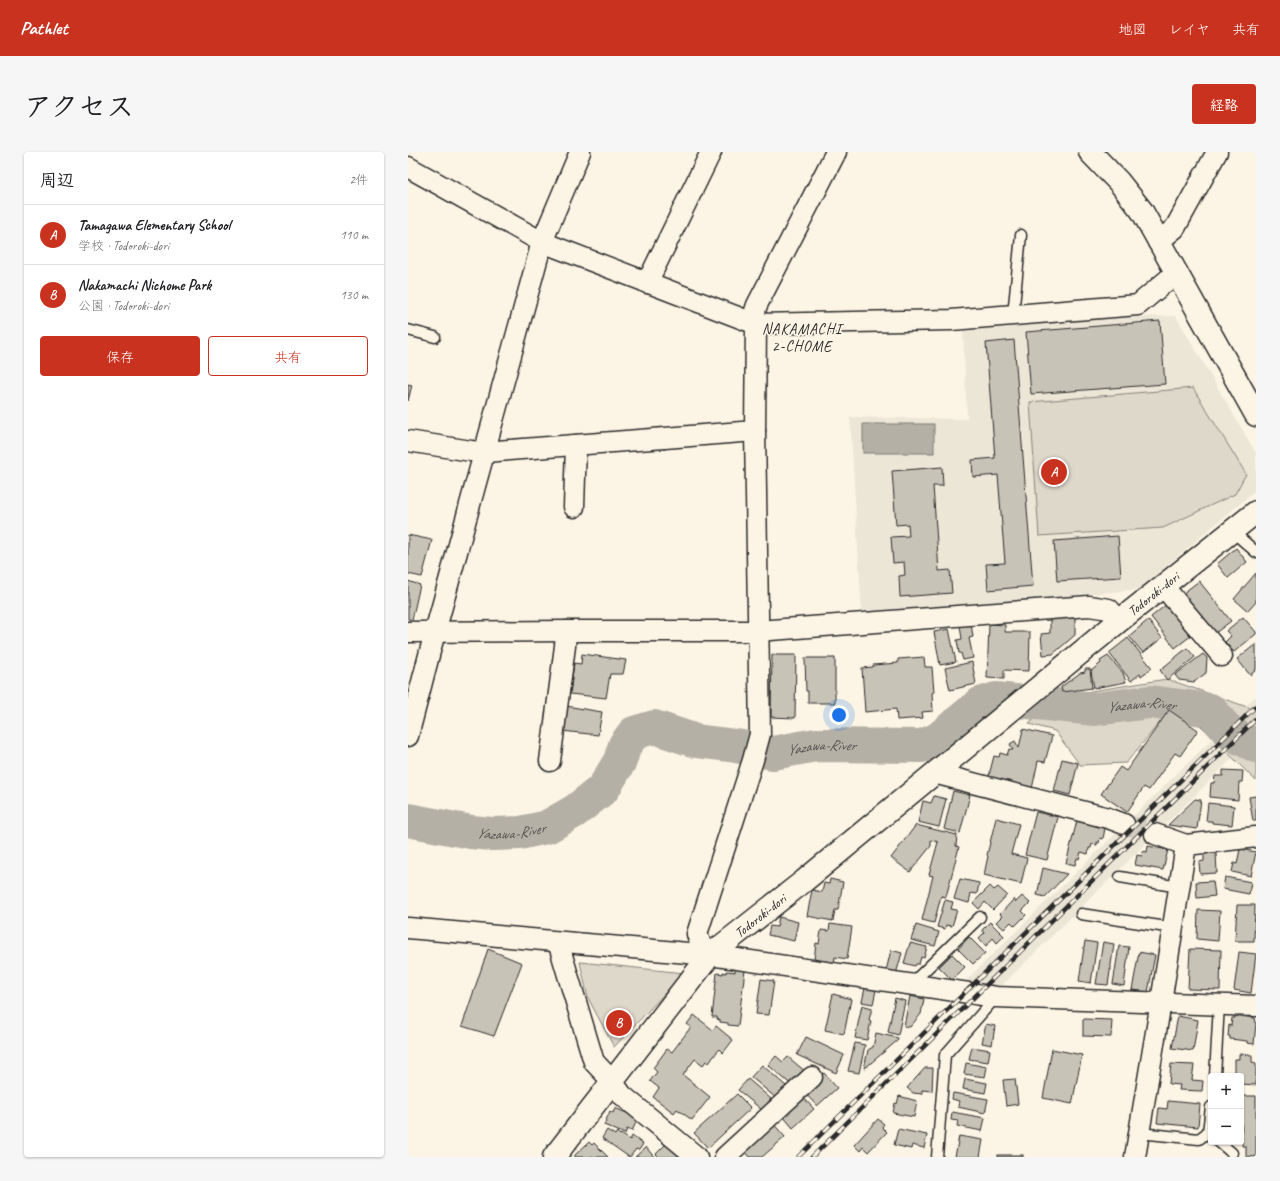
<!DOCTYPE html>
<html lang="ja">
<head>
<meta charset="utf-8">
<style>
  body { margin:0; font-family:Caveat,"Klee One",sans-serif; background:#f6f6f6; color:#202124 }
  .controls { position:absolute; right:12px; bottom:12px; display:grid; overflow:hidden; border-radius:4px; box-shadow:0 1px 3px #0004 }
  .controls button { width:36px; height:36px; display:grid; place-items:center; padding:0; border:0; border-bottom:1px solid #e0e0e0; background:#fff; color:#202124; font:20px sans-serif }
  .you { position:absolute; left:431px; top:563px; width:14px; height:14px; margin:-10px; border:3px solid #fff; border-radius:50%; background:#1a73e8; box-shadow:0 0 0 6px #1a73e833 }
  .badge { display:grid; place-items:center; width:26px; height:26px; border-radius:50%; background:#c8321e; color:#fff; font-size:13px; font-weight:700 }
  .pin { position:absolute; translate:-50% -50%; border:2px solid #fff; box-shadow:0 1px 4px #0006 }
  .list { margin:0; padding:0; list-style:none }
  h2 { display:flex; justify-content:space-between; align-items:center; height:52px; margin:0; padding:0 16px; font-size:17px }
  h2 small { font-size:13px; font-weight:400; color:#757577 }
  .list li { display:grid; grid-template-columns:26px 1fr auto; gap:12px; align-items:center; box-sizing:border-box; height:60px; padding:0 16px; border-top:1px solid #e0e0e0 }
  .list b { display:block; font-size:15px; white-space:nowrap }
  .list p { margin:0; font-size:13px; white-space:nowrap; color:#757577 }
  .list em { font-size:13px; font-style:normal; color:#757577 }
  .actions { display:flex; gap:8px; padding:12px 16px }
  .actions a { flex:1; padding:9px 0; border:1px solid #c8321e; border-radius:4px; text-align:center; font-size:14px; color:#c8321e }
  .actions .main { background:#c8321e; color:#fff }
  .map { position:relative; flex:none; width:848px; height:1005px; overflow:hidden; border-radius:4px }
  header { display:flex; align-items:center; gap:24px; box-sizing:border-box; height:56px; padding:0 20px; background:#c8321e; color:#fff }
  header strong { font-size:19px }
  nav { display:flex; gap:22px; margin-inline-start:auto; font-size:14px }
  .intro { display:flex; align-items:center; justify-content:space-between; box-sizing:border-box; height:96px; padding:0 24px }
  h1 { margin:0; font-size:28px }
  .button { padding:10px 18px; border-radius:4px; background:#c8321e; color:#fff; font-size:14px; font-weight:700 }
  main { display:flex; gap:24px; padding:0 24px }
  aside { flex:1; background:#fff; border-radius:4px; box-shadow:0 1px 3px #0004 }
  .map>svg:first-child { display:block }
  .built { fill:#ece6d7 }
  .green { fill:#ded8ca; stroke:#84827a }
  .water { fill:#b4b0a5; stroke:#7d7b74 }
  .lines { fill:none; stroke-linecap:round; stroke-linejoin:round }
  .river { stroke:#b4b0a5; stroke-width:34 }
  .building { fill:#c8c3b7; stroke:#2b2b2b }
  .street-tunnel { stroke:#d2cdc0; stroke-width:20; stroke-dasharray:20 10; stroke-linecap:butt }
  .lane-casing { stroke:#2b2b2b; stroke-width:13 }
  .street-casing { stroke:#2b2b2b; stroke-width:23 }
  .secondary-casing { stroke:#2b2b2b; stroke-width:25 }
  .lane { stroke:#fcf5e5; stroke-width:10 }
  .street { stroke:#fcf5e5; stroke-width:20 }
  .secondary { stroke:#fcf5e5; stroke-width:22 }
  .rail-casing { stroke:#2b2b2b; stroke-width:4.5 }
  .rail { stroke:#fcf5e5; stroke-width:3; stroke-dasharray:9; stroke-linecap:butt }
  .labels { text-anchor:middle; stroke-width:3.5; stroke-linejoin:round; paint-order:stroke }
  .street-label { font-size:14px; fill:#2b2b2b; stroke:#fcf5e5 }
  .neighbourhood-label { font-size:15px; letter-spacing:1px; fill:#2b2b2b; stroke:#fcf5e5 }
  .water-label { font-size:15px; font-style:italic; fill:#545350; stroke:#fcf5e5 }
</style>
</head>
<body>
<header>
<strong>Pathlet</strong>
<nav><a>地図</a><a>レイヤ</a><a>共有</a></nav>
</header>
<div class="intro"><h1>アクセス</h1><a class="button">経路</a></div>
<main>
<aside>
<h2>周辺<small>2件</small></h2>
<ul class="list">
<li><span class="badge">A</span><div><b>Tamagawa Elementary School</b><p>学校 · Todoroki-dori</p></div><em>110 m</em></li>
<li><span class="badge">B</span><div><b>Nakamachi Nichome Park</b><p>公園 · Todoroki-dori</p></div><em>130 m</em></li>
</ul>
<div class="actions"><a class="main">保存</a><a>共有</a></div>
</aside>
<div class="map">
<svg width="848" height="1005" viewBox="0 0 848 1005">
  <rect width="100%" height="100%" fill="#fcf5e5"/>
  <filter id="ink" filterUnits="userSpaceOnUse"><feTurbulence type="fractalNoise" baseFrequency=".025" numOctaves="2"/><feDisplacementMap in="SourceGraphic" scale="8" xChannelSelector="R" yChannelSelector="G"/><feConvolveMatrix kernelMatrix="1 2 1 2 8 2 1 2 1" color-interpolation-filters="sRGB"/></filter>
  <g filter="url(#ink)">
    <!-- built -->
    <g class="built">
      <path d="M768,164L848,301V338L734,435L725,438L454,463L442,265L559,267L555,179L704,165Z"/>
      <path d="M848,544V583L575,852L540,846Z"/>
    </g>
    <!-- green -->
    <g class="green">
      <path d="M785,236L838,322L827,342L755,376L631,384L622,250Z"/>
      <path d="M759,527L848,558V629L793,574L762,558L718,611L672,613L647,579L621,572L652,544Z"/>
      <path d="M172,810L276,821L206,895L180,846Z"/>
    </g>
    <!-- water -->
    <rect class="water" x="455" y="272" width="71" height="29"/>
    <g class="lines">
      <!-- river -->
      <path class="river" id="s1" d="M0,668L63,680L84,682L112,681L139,675L167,659L195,637L212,609L217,593L226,581L246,575L288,589L328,594L365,601L408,593L514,594L530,587L572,552L588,547L687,557L742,550L802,558L822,581L848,594"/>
    </g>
    <!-- building -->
    <g class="building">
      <path d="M752,169L757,232L623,242L618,180Z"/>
      <path d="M606,188L625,434L580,438L578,412L597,411L590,323L565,325L564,308L587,306L578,191Z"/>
      <path d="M0,232L4,233L0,249Z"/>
      <path d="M534,315L535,334H525L531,419L542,418L544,441L492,445L491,424L497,423L496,410L485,411L483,385L501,384L500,372L488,373L484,319Z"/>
      <path d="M0,383L24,388L14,425L0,422Z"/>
      <path d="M710,384L713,425L649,429L646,389Z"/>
      <path d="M828,396L839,410L820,426L809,412Z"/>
      <path d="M848,421V450L840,459L826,447Z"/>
      <path d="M0,429L12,433L4,468L0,467Z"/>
      <path d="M791,429L823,469L806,482L774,442Z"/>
      <path d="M759,452L784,483L767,496L743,465Z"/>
      <path d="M835,465L848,480V482L826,500L817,490L823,484L818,479Z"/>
      <path d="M667,466V483L645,502L635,503L633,482L642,481V467Z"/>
      <path d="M740,468L754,486L735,501L721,484Z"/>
      <path d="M563,472L565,485L561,486L565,506L555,508L553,501H551L549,488L554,487L552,474Z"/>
      <path d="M581,472L597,473V480H622L621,519L596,518V527L579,526Z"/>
      <path d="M541,477L548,510L532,513L526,480Z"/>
      <path d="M720,486L744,516L733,524L732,522L723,529L701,501Z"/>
      <path d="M848,492V518L842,523L829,507Z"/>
      <path d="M779,496L787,505L759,528L752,518Z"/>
      <path d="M174,502L218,508L215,522H202L198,546L162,542L166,511L173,512Z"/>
      <path d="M795,502L799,506L798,521L786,530L771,528L767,523Z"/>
      <path d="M364,503H388L387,566L363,565Z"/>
      <path d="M700,504L715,521L718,530L686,536L683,519L693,511L692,509Z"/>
      <path d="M516,505L517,515H524L526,540L524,541L525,559L514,560L515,566L489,568L488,557L457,560L454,516L465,515V513L490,511V507Z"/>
      <path d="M397,506H427V551H400V539H398Z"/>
      <path d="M564,510L568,532L542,538L537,516Z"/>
      <path d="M677,517H682L684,536L654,540L653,535L672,521L677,520Z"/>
      <path d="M158,554L194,560L190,583L154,579Z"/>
      <path d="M761,558L790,578L772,604L767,601L741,638L736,635L719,660L693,642L712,615L718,619Z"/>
      <path d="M615,577L644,584L637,610L630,609L624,637L580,627L586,604L591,605L592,601L599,603L601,597L605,598L602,592L607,589L611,596Z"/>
      <path d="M654,607L670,611L662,643L646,639Z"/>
      <path d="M815,618L835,619L834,630H831L830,648L802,645L803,631H806L807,624H815Z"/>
      <path d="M545,639L562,643L552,681L536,677Z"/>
      <path d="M526,644L538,647L531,675L510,670L515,649L523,651Z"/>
      <path d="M848,644V669H845L841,645Z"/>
      <path d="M787,647L793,648L789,677L760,673Z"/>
      <path d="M800,651L826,654L824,673L804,671V669H798Z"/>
      <path d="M628,660L650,665L639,708L617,703Z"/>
      <path d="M588,666L611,672L603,702L619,706L613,732L576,723L580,704L579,703Z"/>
      <path d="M669,669L697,676L695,687L692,686L691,691L689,690V693L684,692L683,696H681L680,702L673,700L671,707L669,706L667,713L658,711Z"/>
      <path d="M508,673L549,683L548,694L551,695L538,745L533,744L526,771L514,768L525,724L521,723L530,690L523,688V694L502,720L483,706Z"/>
      <path d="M740,694L760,698L755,718L727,713L729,703L734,704L735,699L739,700Z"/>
      <path d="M832,697L848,700L843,724L824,720L826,711L829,712Z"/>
      <path d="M808,701L809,721L792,722L791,710L796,709V702Z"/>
      <path d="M635,716L659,722L637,745L629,743Z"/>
      <path d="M817,725L843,730L841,742L815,737Z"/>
      <path d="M422,727L435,730L430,758H427L425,769L399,764L404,738L414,740L416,731L421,732Z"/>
      <path d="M552,727L571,731L569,742L563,741L561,751L546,747Z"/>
      <path d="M805,729L807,744L789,746L788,730Z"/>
      <path d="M582,734L586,738L590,735L599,743L585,758L577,750L571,757L565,751Z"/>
      <path d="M614,744L622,751L614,759L618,763L607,774L603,770L596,777L588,770L594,764L592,762L606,747L608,750Z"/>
      <path d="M537,748L545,750L543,757L549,758L544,774L538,773L537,777L529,775Z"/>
      <path d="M829,753H847L846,789H827Z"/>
      <path d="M790,758L812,759L810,789L789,787Z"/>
      <path d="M371,765L390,770L386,789L360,783L362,774L369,775Z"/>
      <path d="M582,770L596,784L589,791L585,786L578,794L571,786L576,781L574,778Z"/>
      <path d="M422,772L444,775L439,807L427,805L426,811L406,808L408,791L411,792L413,778L421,779Z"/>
      <path d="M508,773L531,780L527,794L503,788Z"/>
      <path d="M561,785L577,801L565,812L550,797Z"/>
      <path d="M677,789L689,791L683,831L671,829Z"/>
      <path d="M695,790L706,792L700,833L688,832Z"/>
      <path d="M502,791L519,795L516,806L513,805L511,812H508L507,814L496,811Z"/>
      <path d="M711,794L721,795L716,834L705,832Z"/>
      <path d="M80,797L114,811L86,884L54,874Z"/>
      <path d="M782,797L813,798L812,838L780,837Z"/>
      <path d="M483,798L494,801L488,822L478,819Z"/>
      <path d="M731,800L747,803L740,840L724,838Z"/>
      <path d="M831,800L848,802L843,841L826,838Z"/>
      <path d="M544,802L557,815L544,828L531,815Z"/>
      <path d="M327,817L337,818L330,874L320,873V871L312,870V868L309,867V865H304L309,821L315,822V820L318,821V819L327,820Z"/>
      <path d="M353,827L366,829L361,863L348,862Z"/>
      <path d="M457,836L468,838L465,852L454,850Z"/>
      <path d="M425,842L443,847L436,882L417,878Z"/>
      <path d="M502,844L516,847L513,862L502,875L496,874Z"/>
      <path d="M487,846L497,849L490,883L480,880Z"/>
      <path d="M454,853L464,856L461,868L463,869L459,888L447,886Z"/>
      <path d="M286,863L305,878L308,874L325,888L315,901L311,897L301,911L298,909L295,913L287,907L275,923L302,945L284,968L269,957L266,961L245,945L251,936L242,929L249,920L245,916L259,897L264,900L283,875L279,872Z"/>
      <path d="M827,863L847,866L848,871L846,892L839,891V889L822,887V884H820L821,873L823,874L824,866H827Z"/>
      <path d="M770,864L790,868L785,899L764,896Z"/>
      <path d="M675,867L704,868L703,885L675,884Z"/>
      <path d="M578,872L587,874L584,893L574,891Z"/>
      <path d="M468,881L490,886V888L457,916H456L460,898L465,895Z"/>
      <path d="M398,885L436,903L428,921L389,903Z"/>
      <path d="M447,891L457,893L451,921L440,919Z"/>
      <path d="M564,895L582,898L580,910L561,907Z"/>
      <path d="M644,897L674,903L664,952L635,946Z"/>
      <path d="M831,902L844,903V910L848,911V933L833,932V924H827V907H831Z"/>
      <path d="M368,904L375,910L380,905L398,920L386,935L360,913Z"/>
      <path d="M558,911L579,915L577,925L556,922Z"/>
      <path d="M763,912L786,913L784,928L795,929L794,939L771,938L772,933L761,932Z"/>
      <path d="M354,913L378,934L368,946L343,925Z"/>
      <path d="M517,916H525L524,939L514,938V942L505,941L499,936Z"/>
      <path d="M416,921L429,936L409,954L395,939Z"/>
      <path d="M340,927L363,947L354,958L330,938Z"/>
      <path d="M557,927L579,931L577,941L555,937Z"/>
      <path d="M607,927L610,952L598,954L595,928Z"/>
      <path d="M545,941L580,947L577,961L550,955L551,949L544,947Z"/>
      <path d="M329,942L343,956L300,996L286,981Z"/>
      <path d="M394,944L406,957L385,976L374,963Z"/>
      <path d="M491,944L509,949L506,965L485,961L487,951L489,952Z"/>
      <path d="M833,944H848V1005L838,1004V994H834Z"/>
      <path d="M760,949L792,952L790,975L749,971L751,956L759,957Z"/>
      <path d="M207,956L230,966L224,979L219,977L217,982L196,973L202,959L205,961Z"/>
      <path d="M544,960L577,966L574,979L549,974L550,969L543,968Z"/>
      <path d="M470,967L476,972L474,975L479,980L460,1000L455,995L452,999L446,993Z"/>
      <path d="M363,969L377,985L354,1005H342L334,996Z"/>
      <path d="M490,977L519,983L516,996L504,993L503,997L486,993Z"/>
      <path d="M199,978L207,983L209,980L212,983L213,982L222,988L224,984L235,992L231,998L228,997L222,1005H221L194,986Z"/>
      <path d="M551,984L575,988L572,1005H547Z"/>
      <path d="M181,990L184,993L186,991L200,1005H167V1003Z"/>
      <path d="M259,991L273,1005H251L248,1002Z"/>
      <path d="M238,995L246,1005H227Z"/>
      <rect x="590" y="1003" width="25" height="2"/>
    </g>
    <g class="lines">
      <!-- street-tunnel -->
      <path class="street-tunnel" d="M716,672L747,682"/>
      <defs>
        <g id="lane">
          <path d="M605,164L613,83"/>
          <path d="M0,178L27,185"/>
          <path d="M824,379L848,400"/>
          <path d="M712,725L771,735"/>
          <path d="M673,762L765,776"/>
          <path d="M502,833L572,765"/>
          <path d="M807,924L811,852"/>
          <path d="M803,955L800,980L803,983"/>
          <path d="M731,981L791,987L800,980"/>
          <path d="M811,990L824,1001"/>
          <path d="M529,1005L537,903L588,845"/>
        </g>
        <g id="street">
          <path d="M0,15L134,90L348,172L543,168L730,153L769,120"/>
          <path d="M750,90L767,76L809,0"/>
          <path d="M239,131L303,0"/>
          <path d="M0,289L63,299L76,300L347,279"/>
          <path d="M166,355L168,293"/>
          <path d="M755,434L814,504"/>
          <path d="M0,480L158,479H349L681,454L701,457L711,469"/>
          <path d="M0,584L27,480L134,90L172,0"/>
          <path d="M142,609L157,494L158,479"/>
          <path d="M526,621L700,666L716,672"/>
          <path d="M747,682L778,693"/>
          <path d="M0,776L302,803L588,845L848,854"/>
          <path d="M150,790L186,910L204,929L214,943L289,1005"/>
          <path d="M302,803L293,793L289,782L345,608L352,582L347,279L348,172L347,159L349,153L428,0"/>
          <path d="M317,1005L404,925"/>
          <path d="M727,1005L753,850L778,693L848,685"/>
        </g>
        <g id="secondary">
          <path d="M682,0L711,30L734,59L848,263"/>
          <path id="s2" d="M146,1005L302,803L396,729L711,469L848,360"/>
        </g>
      </defs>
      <!-- lane casing -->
      <use href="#lane" class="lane-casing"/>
      <!-- street casing -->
      <use href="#street" class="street-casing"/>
      <!-- secondary casing -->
      <use href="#secondary" class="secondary-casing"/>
      <!-- lane -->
      <use href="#lane" class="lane"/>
      <!-- street -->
      <use href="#street" class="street"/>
      <!-- secondary -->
      <use href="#secondary" class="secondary"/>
      <defs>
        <g id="rail">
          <path d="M390,1005L848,554"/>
          <path d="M404,1005L848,567"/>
        </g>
      </defs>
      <!-- rail casing -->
      <use href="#rail" class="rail-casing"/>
      <!-- rail -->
      <use href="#rail" class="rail"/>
    </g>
  </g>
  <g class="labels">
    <!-- street labels -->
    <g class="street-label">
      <text dy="5" stroke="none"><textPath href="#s2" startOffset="827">Todoroki-dori</textPath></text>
      <text dy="5" stroke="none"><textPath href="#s2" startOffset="319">Todoroki-dori</textPath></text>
    </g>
    <!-- neighbourhood labels -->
    <g class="neighbourhood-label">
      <text x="394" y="182">NAKAMACHI<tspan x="394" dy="17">2-CHOME</tspan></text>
    </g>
    <!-- water labels -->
    <g class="water-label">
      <text dy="5" stroke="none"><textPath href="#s1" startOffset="801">Yazawa-River</textPath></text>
      <text dy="5" stroke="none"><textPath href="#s1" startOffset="465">Yazawa-River</textPath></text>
      <text dy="5" stroke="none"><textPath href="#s1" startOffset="104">Yazawa-River</textPath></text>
    </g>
  </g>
</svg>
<div class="controls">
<button>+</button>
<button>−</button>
</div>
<div class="you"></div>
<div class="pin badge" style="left:646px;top:320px">A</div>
<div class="pin badge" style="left:211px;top:871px">B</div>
</div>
</main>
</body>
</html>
